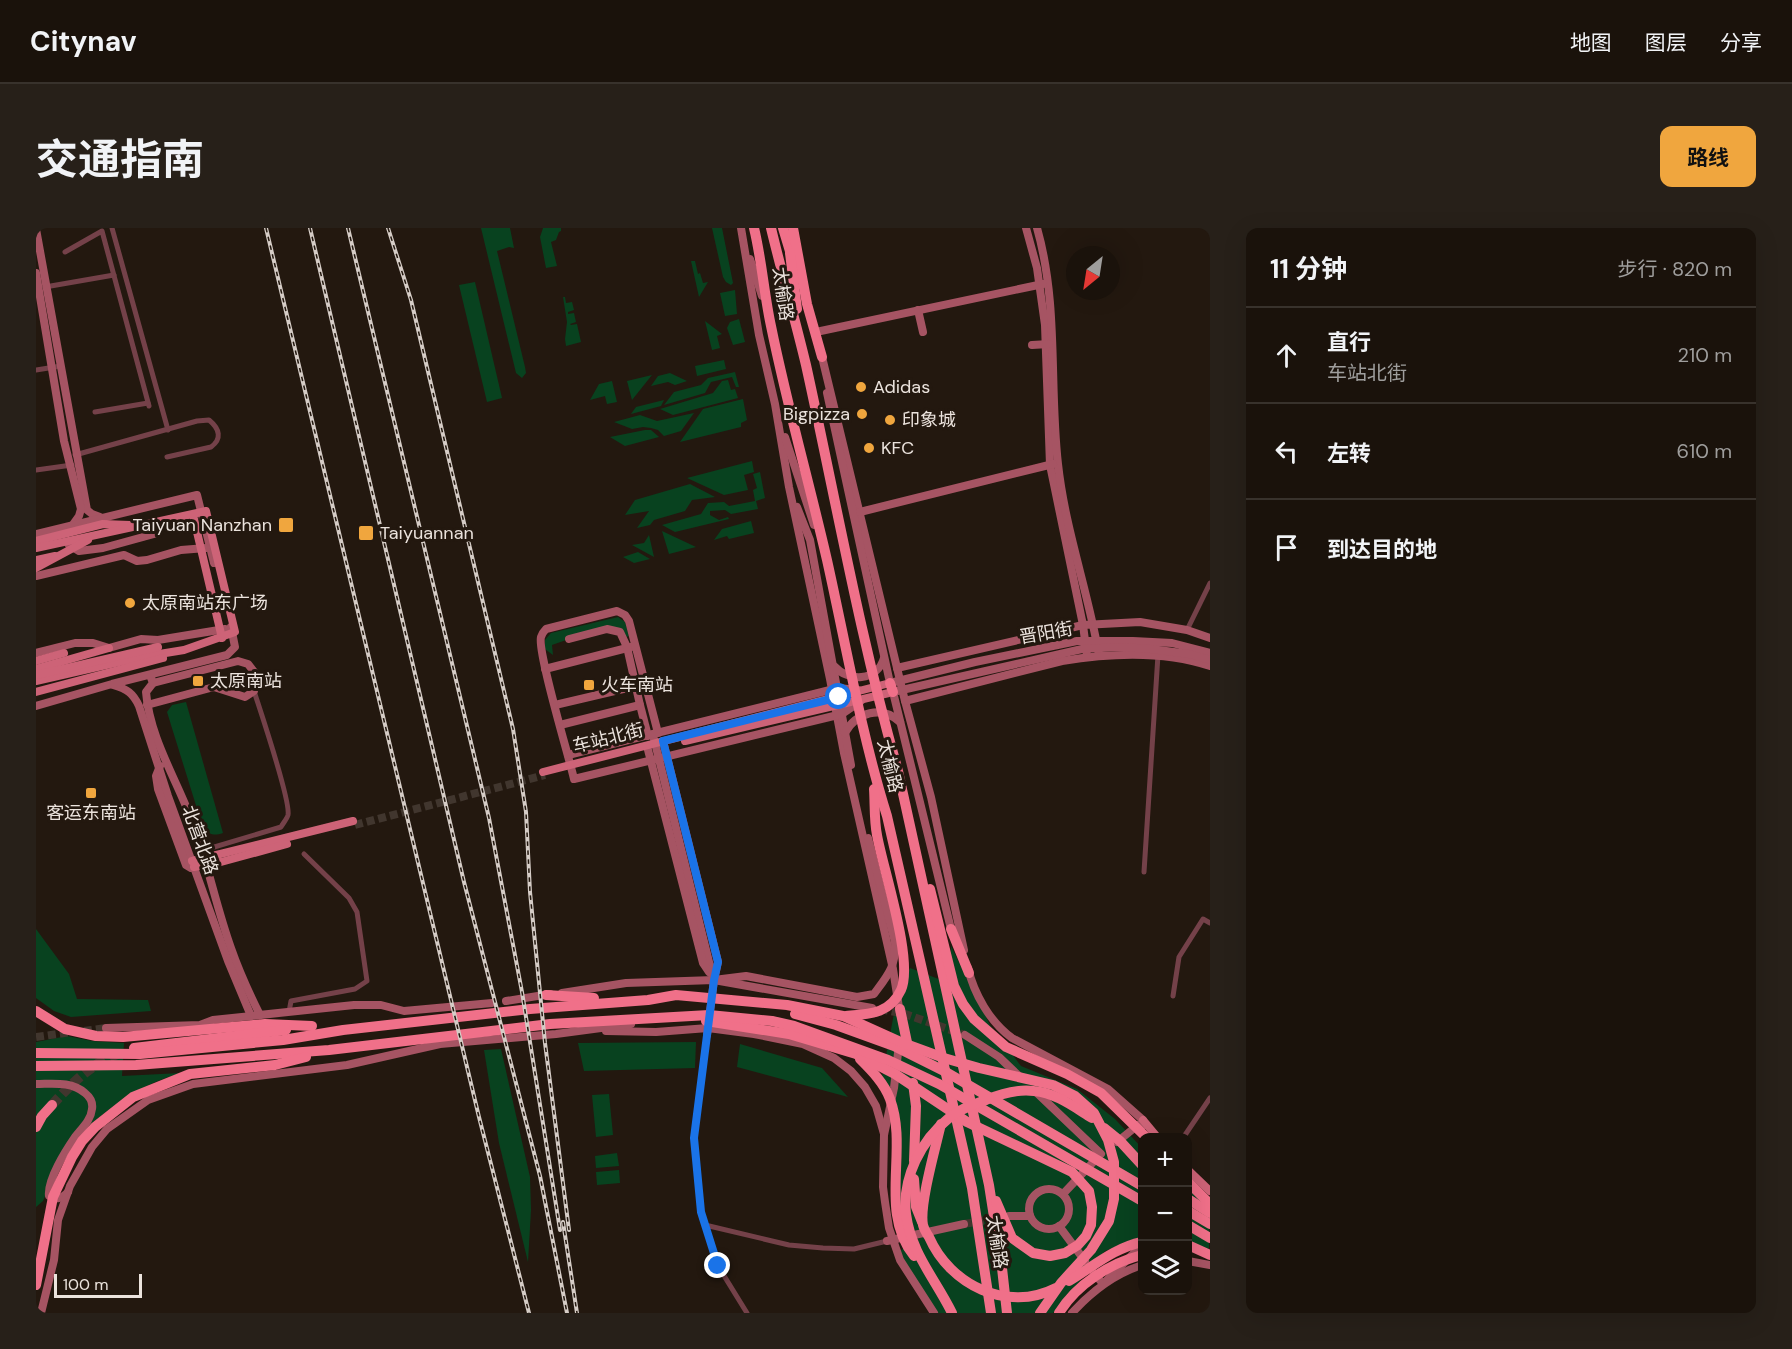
<!DOCTYPE html>
<html lang="zh">
<head>
<meta charset="utf-8">
<style>
  body { margin:0; font-family:"DM Sans","Noto Sans SC",sans-serif; background:#272019; color:#f1f3f6 }
  .controls { position:absolute; right:18px; bottom:18px; display:grid; overflow:hidden; border-radius:12px; box-shadow:0 6px 24px #0002 }
  .controls button { width:54px; height:54px; display:grid; place-items:center; padding:0; border:0; border-bottom:2px solid #38322c; background:#1a120b; color:#f1f3f6; font:30px sans-serif }
  .compass { position:absolute; left:1030px; top:18px; width:54px; height:54px; border-radius:50%; background:#1a120b; box-shadow:0 6px 24px #0002; rotate:210deg }
  .scale { position:absolute; left:18px; bottom:15px; width:88px; box-sizing:border-box; padding-left:6px; border:3px solid #ebe3dd; border-top:0; font-size:16px; line-height:21px; white-space:nowrap; color:#ebe3dd; -webkit-text-stroke:4px #23180f; paint-order:stroke }
  .stop { position:absolute; width:18px; height:18px; margin:-14px; border:4px solid #1a73e8; border-radius:50%; background:#fff }
  .stop.end { background:#1a73e8; border-color:#fff; box-shadow:0 2px 6px #0008 }
  .list { margin:0; padding:0; list-style:none }
  h2 { display:flex; justify-content:space-between; align-items:center; height:78px; margin:0; padding:0 24px; font-size:26px }
  h2 small { font-size:20px; font-weight:400; color:#9f9e9d }
  .list li { display:grid; grid-template-columns:39px 1fr auto; gap:18px; align-items:center; box-sizing:border-box; height:96px; padding:0 24px; border-top:2px solid #38322c }
  .list b { display:block; font-size:22px; white-space:nowrap }
  .list p { margin:0; font-size:20px; white-space:nowrap; color:#9f9e9d }
  .list em { font-size:20px; font-style:normal; color:#9f9e9d }
  .icon { flex:none; width:33px; height:33px; fill:none; stroke:currentColor; stroke-width:2; stroke-linecap:round; stroke-linejoin:round }
  .map { position:relative; flex:none; width:1174px; height:1085px; overflow:hidden; border-radius:12px }
  header { display:flex; align-items:center; gap:36px; box-sizing:border-box; height:84px; padding:0 30px; background:#1a120b; border-bottom:2px solid #38322c }
  header strong { font-size:28px }
  nav { display:flex; gap:33px; margin-inline-start:auto; font-size:21px }
  .intro { display:flex; align-items:center; justify-content:space-between; box-sizing:border-box; height:144px; padding:0 36px }
  h1 { margin:0; font-size:42px }
  .button { padding:15px 27px; border-radius:12px; background:#f0a63e; color:#111; font-size:21px; font-weight:700 }
  main { display:flex; gap:36px; padding:0 36px }
  aside { flex:1; background:#1a120b; border-radius:12px; box-shadow:0 6px 24px #0002 }
  .map>svg:first-child { display:block }
  .green { fill:#08421f }
  .lines { fill:none; stroke-linecap:round; stroke-linejoin:round }
  .secondary-tunnel { stroke:#41362e; stroke-width:8; stroke-dasharray:8 4; stroke-linecap:butt }
  .primary-tunnel { stroke:#41362e; stroke-width:8; stroke-dasharray:8 4; stroke-linecap:butt }
  .highway-tunnel { stroke:#41362e; stroke-width:10; stroke-dasharray:10 5; stroke-linecap:butt }
  .street { stroke:#744149; stroke-width:5 }
  .secondary { stroke:#a65463; stroke-width:8 }
  .primary { stroke:#cd6377; stroke-width:8 }
  .highway { stroke:#f07089; stroke-width:10 }
  .rail-casing { stroke:#d5ccc6; stroke-width:4 }
  .rail { stroke:#23180f; stroke-width:1.5; stroke-dasharray:4.5; stroke-linecap:butt }
  .route { stroke:#1a73e8; stroke-width:8 }
  .poi-dot { fill:#f0a63e; stroke:#23180f; stroke-width:2 }
  .labels { text-anchor:middle; stroke-width:6; stroke-linejoin:round; paint-order:stroke }
  .street-label { font-size:18px; fill:#ebe3dd; stroke:#23180f }
  .poi-label { font-size:18px; fill:#ebe3dd; stroke:#23180f; text-anchor:start }
</style>
</head>
<body>
<header>
<strong>Citynav</strong>
<nav><a>地图</a><a>图层</a><a>分享</a></nav>
</header>
<div class="intro"><h1>交通指南</h1><a class="button">路线</a></div>
<main>
<div class="map">
<svg width="1174" height="1085" viewBox="0 0 1174 1085">
  <rect width="100%" height="100%" fill="#23180f"/>
  <!-- green -->
  <g class="green">
    <path d="M445,0H474L478,20L473,19L461,23L489,139L490,145L486,150L480,145Z"/>
    <path d="M507,0H525V3L523,4L520,12L515,14L521,38L510,40L504,9Z"/>
    <path d="M676,0H686L697,55L695,57L690,54L687,49Z"/>
    <path d="M655,33H659L662,46L664,45L667,55L672,54L663,69Z"/>
    <path d="M439,54L466,170L451,174L423,57Z"/>
    <path d="M699,62L701,86L689,88L684,65Z"/>
    <path d="M527,69H529L530,75L536,74L538,82L532,84V86L538,85L540,94L534,96L535,97L541,96L545,114L530,118L529,111L531,94Z"/>
    <path d="M703,91L709,114L697,117L691,100L694,94Z"/>
    <path d="M669,93L686,106L681,108L684,120L676,122Z"/>
    <path d="M688,132L690,141L661,148L659,138Z"/>
    <path d="M699,144L703,159H700L696,149L675,154L669,165L628,177L638,164L665,157L672,150Z"/>
    <path d="M634,145L651,153L639,157L632,154L615,158L622,148Z"/>
    <path d="M616,147L596,172L591,153Z"/>
    <path d="M692,152L695,162L699,161L702,170L637,187L624,181L677,165L686,153Z"/>
    <path d="M576,153L581,174L571,176L569,168L554,172L563,156Z"/>
    <path d="M707,171L711,192L705,195V199L644,214L667,181Z"/>
    <path d="M628,172L625,178L595,186L600,179Z"/>
    <path d="M658,185L645,203L628,208L622,202L615,200L607,199L596,201L578,194L604,187L621,193Z"/>
    <path d="M609,202H615L623,209L589,218L574,209Z"/>
    <path d="M716,233L718,244L708,247L712,262L688,267L651,250Z"/>
    <path d="M724,244L729,270L720,273L722,281L695,286L689,282L674,283V287L683,292L692,289L693,291L639,304L626,297L665,286L672,275L688,274L693,278L719,273L717,262L721,260L717,246Z"/>
    <path d="M654,256L679,269L656,272L649,283L618,292L614,297L601,300L613,283L589,287L599,272Z"/>
    <path d="M715,293L718,305L693,311L691,308L678,312L686,301Z"/>
    <path d="M626,303L660,319L633,326Z"/>
    <path d="M613,307L618,329L596,317L608,315Z"/>
    <path d="M602,324L614,331L598,335L587,329Z"/>
    <path d="M582,389L589,394L593,408L590,409L581,400L570,398L516,417L517,427L509,421V412L515,405Z"/>
    <path d="M150,474L187,605C178,608 174,607 167,600L131,484L136,477Z"/>
    <path d="M0,701L33,746L41,771L112,772L115,783L35,789L18,783L0,770Z"/>
    <path d="M915,718L954,797L985,838L1041,861L1079,891L1106,920V1008L1069,1023L1017,1085H901L882,1056L863,1023L873,1018L863,976L865,900L860,874L846,849L859,780L874,740L913,755Z"/>
    <path d="M31,808L56,813L88,815L86,848L145,845C105,857 85,871 53,898L47,894L32,913L7,973L0,979V814Z"/>
    <path d="M660,814L659,840L548,843L542,815Z"/>
    <path d="M704,816L786,840L812,869L701,839Z"/>
    <path d="M465,821L494,949L495,982L492,1034L463,915L448,822Z"/>
    <path d="M573,866L577,907L560,909L556,867Z"/>
    <path d="M581,925L583,938L560,940L559,928Z"/>
    <path d="M583,942L584,955L561,957L560,944Z"/>
    <path d="M1152,962L1174,974L1173,1021L1152,1013Z"/>
  </g>
  <g class="lines">
    <!-- secondary-tunnel -->
    <g class="secondary-tunnel">
      <path d="M844,781L869,786L929,807"/>
      <path d="M48,803L70,800"/>
      <path d="M0,809L36,804"/>
      <path d="M928,996L962,990"/>
    </g>
    <!-- primary-tunnel -->
    <path class="primary-tunnel" d="M319,597L509,547"/>
    <!-- highway-tunnel -->
    <path class="highway-tunnel" d="M16,877C36,855 54,837 81,826"/>
    <!-- street -->
    <g class="street">
      <path d="M76,0L132,202"/>
      <path d="M29,24L66,3L113,178"/>
      <path d="M9,59L78,47"/>
      <path d="M0,142L25,138"/>
      <path d="M59,184L112,175"/>
      <path d="M39,227L161,193L173,192C184,201 186,211 175,219L131,229"/>
      <path d="M0,242L36,237"/>
      <path d="M1151,402L1174,355"/>
      <path d="M165,623L245,599C247,595 251,591 252,587C255,573 224,482 218,463"/>
      <path d="M1108,644L1122,427"/>
      <path d="M1137,768L1143,729L1167,691L1174,695"/>
      <path d="M253,784L255,773L319,761L331,753L321,684L313,670L268,626"/>
      <path d="M671,807L658,910L665,984L682,1038L711,1085"/>
      <path d="M1147,910L1174,870"/>
      <path d="M669,997L753,1017L787,1020L818,1021L851,1013"/>
    </g>
    <!-- secondary -->
    <g class="secondary">
      <path d="M705,0L723,107L739,176L753,259L794,451L808,525L857,741L864,786"/>
      <path d="M990,0L1001,40L1009,97L1014,237L1047,397L1051,428"/>
      <path d="M1001,0C1023,77 1013,157 1022,236C1029,301 1052,363 1063,427"/>
      <path d="M0,1L51,282L56,286L64,289"/>
      <path d="M714,31L726,68"/>
      <path d="M0,45L28,213L45,281L43,288L38,295"/>
      <path d="M882,82L887,104"/>
      <path d="M780,104L1007,56"/>
      <path d="M996,117L1013,116"/>
      <path d="M786,129L869,473L895,569L928,722"/>
      <path d="M791,165L854,455L939,434L1041,413H1097L1136,415L1174,425"/>
      <path d="M749,209L778,297"/>
      <path d="M761,279L774,312L815,537"/>
      <path d="M824,284L1017,236"/>
      <path d="M0,306L161,267L178,335"/>
      <path d="M33,317L43,323L67,320L118,306"/>
      <path d="M0,348L88,327L101,333L111,332L145,322L170,320"/>
      <path d="M0,425L39,415H57L73,420L105,411L122,412L189,401"/>
      <path d="M798,438C812,454 841,454 848,430"/>
      <path d="M861,440L1047,397L1104,394L1151,402L1174,410"/>
      <path d="M509,441L595,419"/>
      <path d="M114,447L117,455L110,464C114,515 147,561 162,610C174,646 182,684 195,720C203,743 213,765 224,787"/>
      <path d="M77,457C91,461 97,465 103,478L132,568L192,733L215,788"/>
      <path d="M869,473L1026,433C1074,425 1126,422 1174,438"/>
      <path d="M111,477L178,459L209,469L218,463L219,445L212,436L202,433L117,455"/>
      <path d="M519,477L600,458"/>
      <path d="M604,477L612,508"/>
      <path d="M0,478L76,456L191,427L199,419L195,399"/>
      <path d="M524,497L604,477L591,419L584,404L571,401L533,411"/>
      <path d="M622,505L593,393L589,387L581,383L510,401C508,403 506,406 505,409C501,423 533,529 538,551L806,486L825,473"/>
      <path d="M809,505C820,484 846,477 864,494"/>
      <path d="M618,511L677,750"/>
      <path d="M627,513L682,734L678,752L671,807"/>
      <path d="M611,518L667,735L673,744"/>
      <path d="M532,527L802,460L822,462"/>
      <path d="M124,538L120,548L122,561L150,637L155,640L158,639"/>
      <path d="M915,701L857,464L1046,421L1084,419L1115,421L1153,426L1174,432"/>
      <path d="M932,740C938,766 954,794 976,810L1072,861L1107,892L1109,897"/>
      <path d="M678,752L710,748L821,769L838,766C852,747 860,739 859,714L832,610"/>
      <path d="M526,765L590,755L678,752L836,780"/>
      <path d="M470,773L514,766"/>
      <path d="M70,800L164,797L177,792L318,777H345L368,783L456,775"/>
      <path d="M570,803L620,804L672,800L718,806L767,816L798,830L815,843L829,859L840,878L848,906"/>
      <path d="M929,807L963,829L984,849"/>
      <path d="M863,816L858,860L848,907L847,959L849,974L853,1000L864,1032L898,1085"/>
      <path d="M0,856C17,856 35,853 49,865C54,869 57,875 56,881C55,892 46,900 39,909C30,922 11,952 13,968C21,972 25,971 32,964"/>
      <path d="M999,863L1065,926"/>
      <path d="M1081,914L1102,897"/>
      <circle cx="1013" cy="981" r="20"/>
      <path d="M1027,966L1062,929"/>
      <path d="M973,988H994"/>
      <path d="M1023,998L1049,1033"/>
      <path d="M851,1013L928,996"/>
      <path d="M1152,1033L1174,1037"/>
      <path d="M1058,1045L1067,1056L1101,1022L1105,1014"/>
      <path d="M5,1085L18,1032L22,992L34,958L56,919L71,901L112,872L157,856L311,837L404,816L520,806L595,796"/>
      <path d="M1036,1085C1056,1063 1078,1046 1106,1037"/>
    </g>
    <!-- primary -->
    <g class="primary">
      <path d="M157,287L186,410"/>
      <path d="M0,313L67,296L94,297"/>
      <path d="M0,320L170,283L199,404L148,422L105,429L0,453"/>
      <path d="M0,332L19,328"/>
      <path d="M0,340L52,312"/>
      <path d="M0,433L28,425"/>
      <path d="M0,441L73,420"/>
      <path d="M0,447L122,419"/>
      <path d="M0,464L127,430"/>
      <path d="M649,513L857,464"/>
      <path d="M507,544L854,455"/>
      <path d="M156,633L317,593"/>
      <path d="M158,639L185,634L251,616"/>
      <path d="M1107,892L1122,910"/>
      <path d="M1152,942L1174,963"/>
    </g>
    <!-- highway -->
    <g class="highway">
      <path d="M718,0C726,33 728,66 735,98C751,177 773,254 791,332C810,417 825,505 851,588L936,960L955,1085"/>
      <path d="M735,0C746,46 759,91 770,137C800,273 824,409 862,543L953,957L966,1040L971,1085"/>
      <path d="M747,0L756,30"/>
      <path d="M757,0L771,76L786,129"/>
      <path d="M754,25L761,81"/>
      <path d="M854,455L857,464"/>
      <path d="M894,661L918,758L927,776L938,791L970,819L1031,846L1065,865L1111,910"/>
      <path d="M915,701L933,745"/>
      <path d="M510,767L558,770"/>
      <path d="M864,781L872,819"/>
      <path d="M0,783L29,801L60,808L87,809L229,796L276,798"/>
      <path d="M759,786L800,797L858,818L910,844L1106,958"/>
      <path d="M810,788C833,786 854,786 865,762C878,733 847,641 841,607C838,592 839,576 838,561"/>
      <path d="M670,793L753,806L820,826L859,846L931,894L1036,944L1053,963L1056,979L1055,997L1050,1008L1042,1017L1029,1025L1014,1028L997,1025L976,1010L960,973"/>
      <path d="M98,820L250,802"/>
      <path d="M0,825L104,826L247,812L307,802L494,781L612,772L640,767L751,777L807,788L867,815L908,830L943,840L1017,857L1039,868L1058,885L1072,912L1078,934V971L1073,993L1055,1022L1025,1055L1004,1085"/>
      <path d="M824,831C836,843 848,855 854,871C873,922 842,983 878,1028"/>
      <path d="M0,838L100,837L293,822L514,796L673,787L736,793L758,798L852,832L903,856L1106,973"/>
      <path d="M877,855L880,878L878,933"/>
      <path d="M905,896C900,918 883,977 887,997C888,1001 891,1006 893,1009C914,1057 971,1085 1020,1060"/>
      <path d="M0,899L6,888L16,877"/>
      <path d="M1068,900L1084,913L1106,937"/>
      <path d="M878,951L880,979L886,994"/>
      <path d="M1152,954L1174,976"/>
      <path d="M1152,971L1174,985"/>
      <path d="M1152,983L1174,996"/>
      <path d="M1152,997L1174,1010"/>
      <path d="M1152,1017L1174,1027"/>
      <path d="M1033,1053C1058,1038 1078,1020 1106,1014"/>
      <path d="M0,1057L17,969L36,929L46,913L59,899L97,869L154,846L239,837L270,829"/>
      <path d="M916,1085C900,1052 875,1025 870,986C866,950 885,912 913,890C923,881 937,877 950,872C964,866 982,861 998,863C1020,865 1038,879 1056,890"/>
      <path d="M1023,1085C1041,1056 1074,1035 1106,1027"/>
    </g>
    <defs>
      <g id="rail">
        <path d="M230,0L443,889L493,1085"/>
        <path d="M274,0L428,654L504,948L531,1085"/>
        <path d="M312,0L453,590L486,764L524,1002"/>
        <path d="M352,0L375,72L477,501L490,584L494,664L509,815L533,1002"/>
        <path d="M527,994L541,1085"/>
      </g>
    </defs>
    <!-- rail casing -->
    <use href="#rail" class="rail-casing"/>
    <!-- rail -->
    <use href="#rail" class="rail"/>
  </g>
  <g class="lines">
    <!-- route -->
    <path class="route" d="M682,1038L665,984L658,910L678,752L682,734L627,513L803,469"/>
  </g>
  <!-- markers -->
  <g class="poi-dot">
    <circle cx="825" cy="159" r="6"/>
    <circle cx="826" cy="186" r="6"/>
    <circle cx="854" cy="192" r="6"/>
    <circle cx="833" cy="220" r="6"/>
    <rect x="242" y="289" width="16" height="16" rx="3"/>
    <rect x="322" y="297" width="16" height="16" rx="3"/>
    <circle cx="94" cy="375" r="6"/>
    <rect x="156" y="447" width="12" height="12" rx="3"/>
    <rect x="547" y="451" width="12" height="12" rx="3"/>
    <rect x="49" y="559" width="12" height="12" rx="3"/>
  </g>
  <g class="labels">
    <!-- street labels -->
    <g class="street-label">
      <text transform="translate(747 66) rotate(82)" y="6">太榆路</text>
      <text transform="translate(1010 405) rotate(-10)" y="6">晋阳街</text>
      <text transform="translate(572 510) rotate(-14)" y="6">车站北街</text>
      <text transform="translate(854 538) rotate(76)" y="6">太榆路</text>
      <text transform="translate(164 612) rotate(70)" y="6">北营北路</text>
      <text transform="translate(961 1014) rotate(81)" y="6">太榆路</text>
    </g>
    <!-- poi labels -->
    <g class="poi-label">
      <text x="837" y="165">Adidas</text>
      <text x="814" y="192" text-anchor="end">Bigpizza</text>
      <text x="866" y="198">印象城</text>
      <text x="845" y="226">KFC</text>
      <text x="236" y="303" text-anchor="end">Taiyuan Nanzhan</text>
      <text x="344" y="311">Taiyuannan</text>
      <text x="106" y="381">太原南站东广场</text>
      <text x="174" y="459">太原南站</text>
      <text x="565" y="463">火车南站</text>
      <text x="55" y="591" text-anchor="middle">客运东南站</text>
    </g>
  </g>
</svg>
<div class="controls">
<button>+</button>
<button>−</button>
<button><svg class="icon" aria-label="layers" viewBox="0 0 24 24"><path d="M12 4l9 5-9 5-9-5zM3 14l9 5 9-5"/></svg></button>
</div>
<svg class="compass" viewBox="-18 -18 36 36"><path d="M0-13l5 13h-10z" fill="#e53935"/><path d="M0 13l5-13h-10z" fill="#9f9e9d"/></svg>
<div class="scale">100 m</div>
<div class="stop" style="left:803px;top:469px"></div>
<div class="stop end" style="left:682px;top:1038px"></div>
</div>
<aside>
<h2>11 分钟<small>步行 · 820 m</small></h2>
<ul class="list">
<li><svg class="icon" aria-label="ahead" viewBox="0 0 24 24"><path d="M12 20V5M6 11l6-6 6 6"/></svg><div><b>直行</b><p>车站北街</p></div><em>210 m</em></li>
<li><svg class="icon" aria-label="left" viewBox="0 0 24 24"><path d="M17 20v-9H6M10 6l-5 5 5 5"/></svg><div><b>左转</b></div><em>610 m</em></li>
<li><svg class="icon" aria-label="arrive" viewBox="0 0 24 24"><path d="M6 21V4h12l-3 4 3 4H6"/></svg><div><b>到达目的地</b></div></li>
</ul>
</aside>
</main>
</body>
</html>
